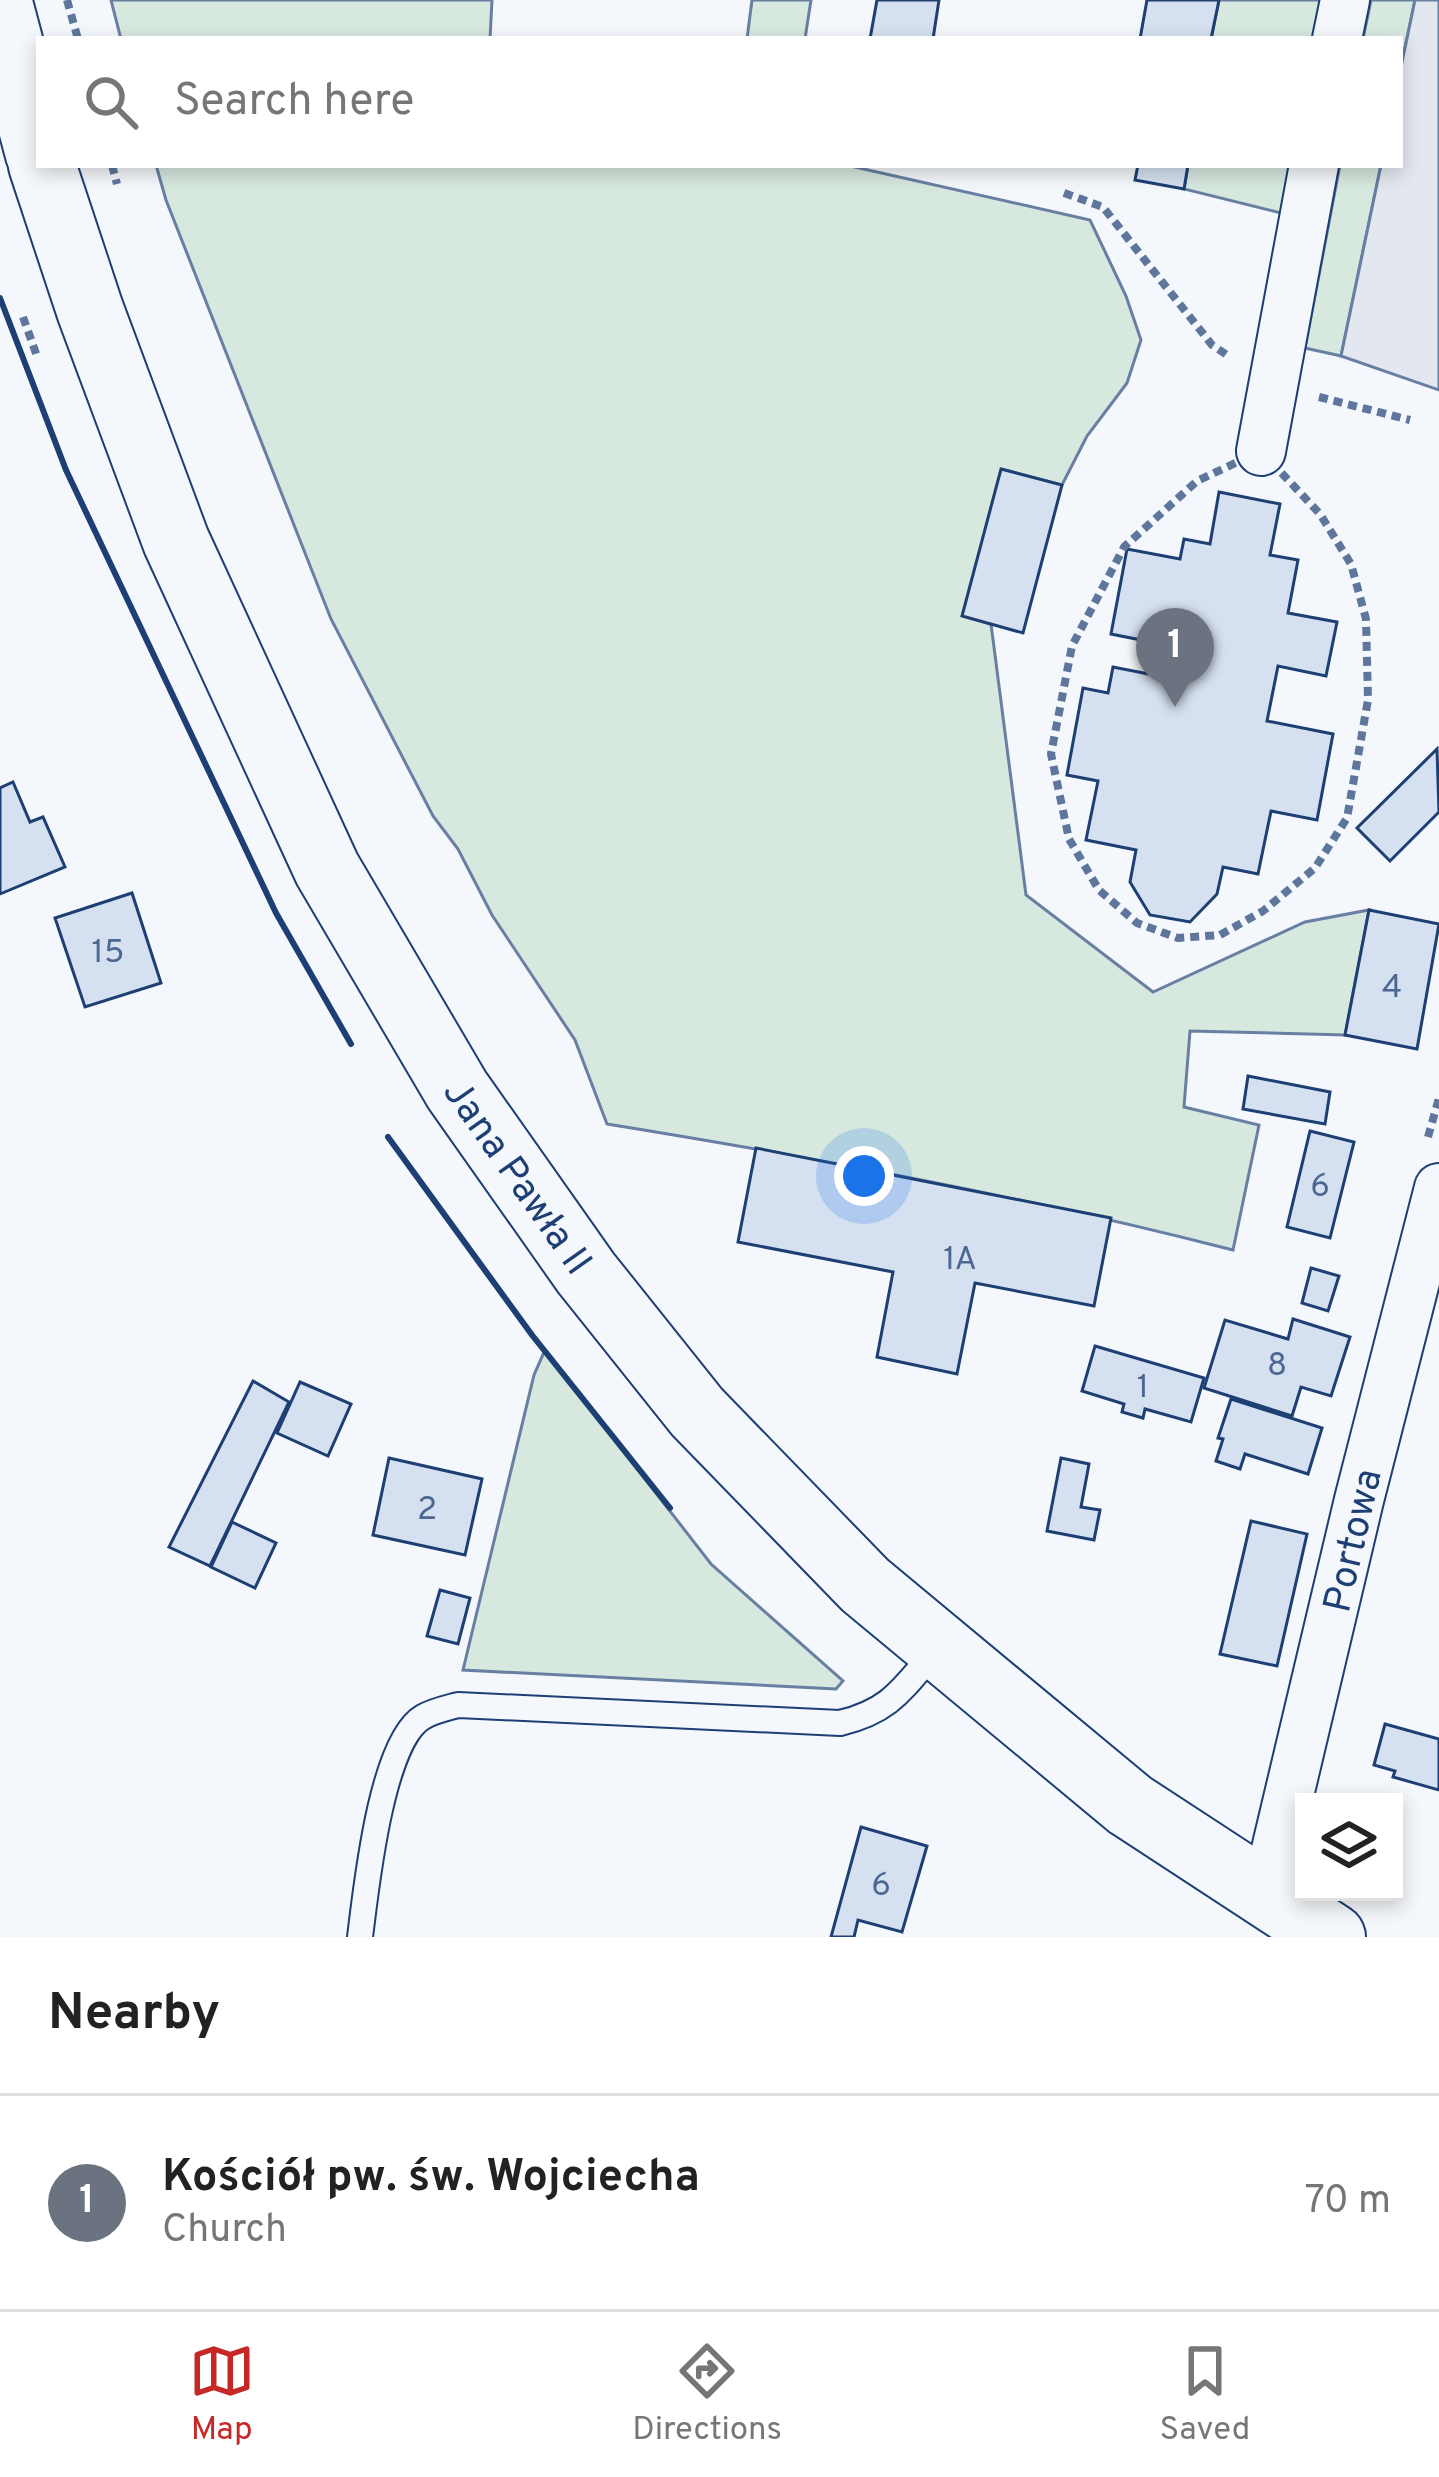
<!DOCTYPE html>
<html lang="en">
<head>
<meta charset="utf-8">
<style>
  body { margin:0; font-family:Overpass,sans-serif; background:#f6f6f6; color:#222 }
  .controls { position:absolute; right:36px; bottom:36px; display:grid; overflow:hidden; border-radius:0px; box-shadow:0 6px 18px #0003 }
  .controls button { width:108px; height:108px; display:grid; place-items:center; padding:0; border:0; border-bottom:3px solid #e0e0e0; background:#fff; color:#222; font:60px sans-serif }
  .you { position:absolute; left:864px; top:1176px; width:42px; height:42px; margin:-30px; border:9px solid #fff; border-radius:50%; background:#1a73e8; box-shadow:0 0 0 18px #1a73e833 }
  .badge { display:grid; place-items:center; width:78px; height:78px; border-radius:50%; background:#c62828; color:#fff; font-size:39px; font-weight:700 }
  .pin { position:absolute; translate:-50% -99px; filter:drop-shadow(0 3px 6px #0008) }
  .pin::after { content:''; position:absolute; top:63px; width:42px; height:36px; background:inherit; clip-path:polygon(0 0,100% 0,50% 100%) }
  .list { margin:0; padding:0; list-style:none }
  h2 { display:flex; justify-content:space-between; align-items:center; height:156px; margin:0; padding:0 48px; font-size:51px }
  h2 small { font-size:39px; font-weight:400; color:#767676 }
  .list li { display:grid; grid-template-columns:78px 1fr auto; gap:36px; align-items:center; box-sizing:border-box; height:216px; padding:0 48px; border-top:3px solid #e0e0e0 }
  .list b { display:block; font-size:45px; white-space:nowrap }
  .list p { margin:0; font-size:39px; white-space:nowrap; color:#767676 }
  .list em { font-size:39px; font-style:normal; color:#767676 }
  .icon { flex:none; width:66px; height:66px; fill:none; stroke:currentColor; stroke-width:2; stroke-linecap:round; stroke-linejoin:round }
  .map { position:relative; flex:none; width:1439px; height:1937px; overflow:hidden }
  .search { position:absolute; background:#fff; box-shadow:0 6px 18px #0003; left:36px; right:36px; top:36px; height:132px; display:flex; align-items:center; gap:30px; box-sizing:border-box; padding:0 42px; border-radius:0px; color:#767676; font-size:45px }
  .sheet { height:372px; background:#fff }
  nav { display:flex; justify-content:space-around; align-items:center; box-sizing:border-box; height:168px; border-top:3px solid #e0e0e0; background:#fff; font-size:33px; color:#767676 }
  nav a { display:grid; justify-items:center; gap:6px }
  nav .on { color:#c62828 }
  .map>svg:first-child { display:block }
  .green { fill:#d7e8df; stroke:#687fa3; stroke-width:3 }
  .parking { fill:#e3e8f0; stroke:#687fa3; stroke-width:3 }
  .building { fill:#d5e0f0; stroke:#1d3f73; stroke-width:3 }
  .lines { fill:none; stroke-linecap:round; stroke-linejoin:round }
  .lane-casing { stroke:#1d3f73; stroke-width:28 }
  .street-casing { stroke:#1d3f73; stroke-width:52 }
  .secondary-casing { stroke:#1d3f73; stroke-width:70 }
  .path { stroke:#5e769c; stroke-width:8; stroke-dasharray:9 6; stroke-linecap:butt }
  .lane { stroke:#f4f7fb; stroke-width:24 }
  .street { stroke:#f4f7fb; stroke-width:48 }
  .secondary { stroke:#f4f7fb; stroke-width:66 }
  .wall { stroke:#1d3f73; stroke-width:6 }
  .labels { text-anchor:middle; stroke-width:9; stroke-linejoin:round; paint-order:stroke }
  .number-label { font-size:33px; fill:#4b6792 }
  .street-label { font-size:39px; fill:#1d3f73; stroke:#f4f7fb }
</style>
</head>
<body>
<div class="map">
<svg width="1439" height="1937" viewBox="0 0 1439 1937">
  <rect width="100%" height="100%" fill="#f4f7fb"/>
  <!-- green -->
  <g class="green">
    <path d="M111,0H492L490,39H121Z"/>
    <path d="M752,0H811L805,39H747Z"/>
    <path d="M1219,0H1321L1313,39H1211Z"/>
    <path d="M1371,0H1415L1400,72V39H1363Z"/>
    <path d="M156,165H846L1090,220L1126,296L1141,340L1127,383L1087,436L1062,485L1002,469L963,616L991,624L1026,895L1153,992L1305,922L1369,910L1345,1035L1190,1031L1184,1107L1259,1125L1233,1250C1027,1197 817,1158 607,1124L575,1040L492,915L458,849L433,816L331,619L166,200Z"/>
    <path d="M1188,165H1290L1281,213L1184,189Z"/>
    <path d="M1340,165H1381L1341,356L1305,348Z"/>
    <path d="M545,1350L711,1564L843,1681L836,1689L463,1670L534,1375Z"/>
  </g>
  <!-- parking -->
  <path class="parking" d="M1415,0H1439V390L1341,356L1381,165H1400V72Z"/>
  <!-- building -->
  <g class="building">
    <path d="M877,0H939L933,39H870Z"/>
    <path d="M1147,0H1219L1211,39H1140Z"/>
    <path d="M1138,165H1188L1184,189L1135,180Z"/>
    <path d="M1001,469L1062,485L1023,633L962,616Z"/>
    <path d="M1219,492L1280,504L1270,555L1298,560L1288,613L1337,622L1326,676L1278,666L1267,721L1333,734L1317,820L1271,811L1258,874L1223,867L1217,894L1190,922L1150,915L1130,882L1136,850L1086,840L1098,781L1067,775L1083,688L1108,693L1113,667L1159,676L1166,645L1111,634L1127,549L1180,559L1184,539L1210,544Z"/>
    <path d="M1437,749L1439,812L1390,861L1357,828Z"/>
    <path d="M13,782L30,822L43,817L65,867L0,894V788Z"/>
    <path d="M132,893L161,983L85,1007L55,918Z"/>
    <path d="M1369,910L1439,924L1417,1049L1345,1035Z"/>
    <path d="M1248,1076L1330,1092L1325,1124L1243,1109Z"/>
    <path d="M1310,1131L1354,1142L1330,1238L1287,1227Z"/>
    <path d="M756,1148L1111,1218L1094,1306L975,1283L957,1374L877,1357L893,1272L738,1242Z"/>
    <path d="M1311,1268L1339,1276L1328,1311L1302,1303Z"/>
    <path d="M1293,1319L1350,1337L1331,1396L1301,1387L1292,1416L1204,1388L1225,1320L1288,1339Z"/>
    <path d="M1095,1346L1204,1378L1191,1422L1145,1409L1143,1418L1122,1412L1124,1404L1082,1391Z"/>
    <path d="M253,1381L289,1402L210,1566L169,1547Z"/>
    <path d="M300,1382L351,1404L328,1456L277,1433Z"/>
    <path d="M1231,1399L1322,1428L1308,1474L1245,1454L1240,1469L1216,1461L1223,1439L1218,1438Z"/>
    <path d="M389,1458L482,1479L465,1555L373,1535Z"/>
    <path d="M1061,1458L1089,1464L1081,1507L1100,1510L1094,1540L1047,1531Z"/>
    <path d="M1251,1521L1307,1534L1277,1666L1220,1654Z"/>
    <path d="M232,1522L276,1543L255,1588L211,1567Z"/>
    <path d="M440,1590L470,1598L458,1644L427,1636Z"/>
    <path d="M1385,1724L1439,1739V1790L1393,1777L1395,1771L1374,1765Z"/>
    <path d="M861,1827L927,1846L902,1932L858,1920L854,1937H831Z"/>
  </g>
  <g class="lines">
    <defs>
      <path id="lane" d="M360,1937C366,1890 381,1741 423,1717C433,1711 447,1708 458,1705L840,1723C891,1711 903,1688 936,1650"/>
      <g id="street">
        <path d="M1337,39L1345,0"/>
        <path d="M1261,451L1314,165"/>
        <path d="M1266,1892L1359,1500L1439,1188"/>
      </g>
      <g id="secondary">
        <path d="M0,7L39,154"/>
        <path d="M42,165L90,310L176,541L327,869L457,1090L586,1273L697,1412L865,1585L1130,1805L1332,1937"/>
      </g>
    </defs>
    <!-- lane casing -->
    <use href="#lane" class="lane-casing"/>
    <!-- street casing -->
    <use href="#street" class="street-casing"/>
    <!-- secondary casing -->
    <use href="#secondary" class="secondary-casing"/>
    <!-- path -->
    <g class="path">
      <path d="M67,0L78,39"/>
      <path d="M112,165L117,184"/>
      <path d="M1064,193L1103,207L1212,345L1230,357"/>
      <path d="M23,317L38,359"/>
      <path d="M1319,397L1410,420"/>
      <path d="M1261,451L1320,514L1351,564L1366,619L1368,700L1347,818L1315,868L1263,911L1220,935L1178,938L1137,923L1099,890L1069,839L1051,754L1072,646L1124,547L1197,481Z"/>
      <path d="M1428,1137L1439,1098"/>
    </g>
    <!-- lane -->
    <use href="#lane" class="lane"/>
    <!-- street -->
    <use href="#street" class="street"/>
    <!-- secondary -->
    <use href="#secondary" class="secondary"/>
    <!-- wall -->
    <g class="wall">
      <path d="M0,298L66,470L276,913L351,1044"/>
      <path d="M388,1137L532,1335L670,1508"/>
    </g>
  </g>
  <g class="labels">
    <!-- number labels -->
    <g class="number-label">
      <text x="108" y="962">15</text>
      <text x="1392" y="997">4</text>
      <text x="1320" y="1196">6</text>
      <text x="960" y="1269">1A</text>
      <text x="1277" y="1375">8</text>
      <text x="1143" y="1397">1</text>
      <text x="427" y="1519">2</text>
      <text x="881" y="1895">6</text>
    </g>
    <!-- street labels -->
    <g class="street-label">
      <text transform="translate(519 1176) rotate(55)" y="14">Jana Pawła II</text>
      <text transform="translate(1351 1540) rotate(-77)" y="14">Portowa</text>
    </g>
  </g>
</svg>
<div class="controls">
<button><svg class="icon" aria-label="layers" viewBox="0 0 24 24"><path d="M12 4l9 5-9 5-9-5zM3 14l9 5 9-5"/></svg></button>
</div>
<div class="you"></div>
<div class="pin badge" style="left:1175px;top:707px;background:#6b7280">1</div>
<div class="search"><svg class="icon" aria-label="search" viewBox="0 0 24 24"><circle cx="10" cy="10" r="6"/><path d="M15 15l6 6"/></svg>Search here</div>
</div>
<section class="sheet">
<h2>Nearby<small></small></h2>
<ul class="list">
<li><span class="badge" style="background:#6b7280">1</span><div><b>Kościół pw. św. Wojciecha</b><p>Church</p></div><em>70 m</em></li>
</ul>
</section>
<nav>
<a class="on"><svg class="icon" aria-label="map" viewBox="0 0 24 24"><path d="M3 6l6-2 6 2 6-2v14l-6 2-6-2-6 2zM9 4v14M15 6v14"/></svg>Map</a>
<a><svg class="icon" aria-label="directions" viewBox="0 0 24 24"><path d="M12 3l9 9-9 9-9-9zM9 14v-3h6M13 9l2 2-2 2"/></svg>Directions</a>
<a><svg class="icon" aria-label="saved" viewBox="0 0 24 24"><path d="M7 4h10v16l-5-4-5 4z"/></svg>Saved</a>
</nav>
</body>
</html>
